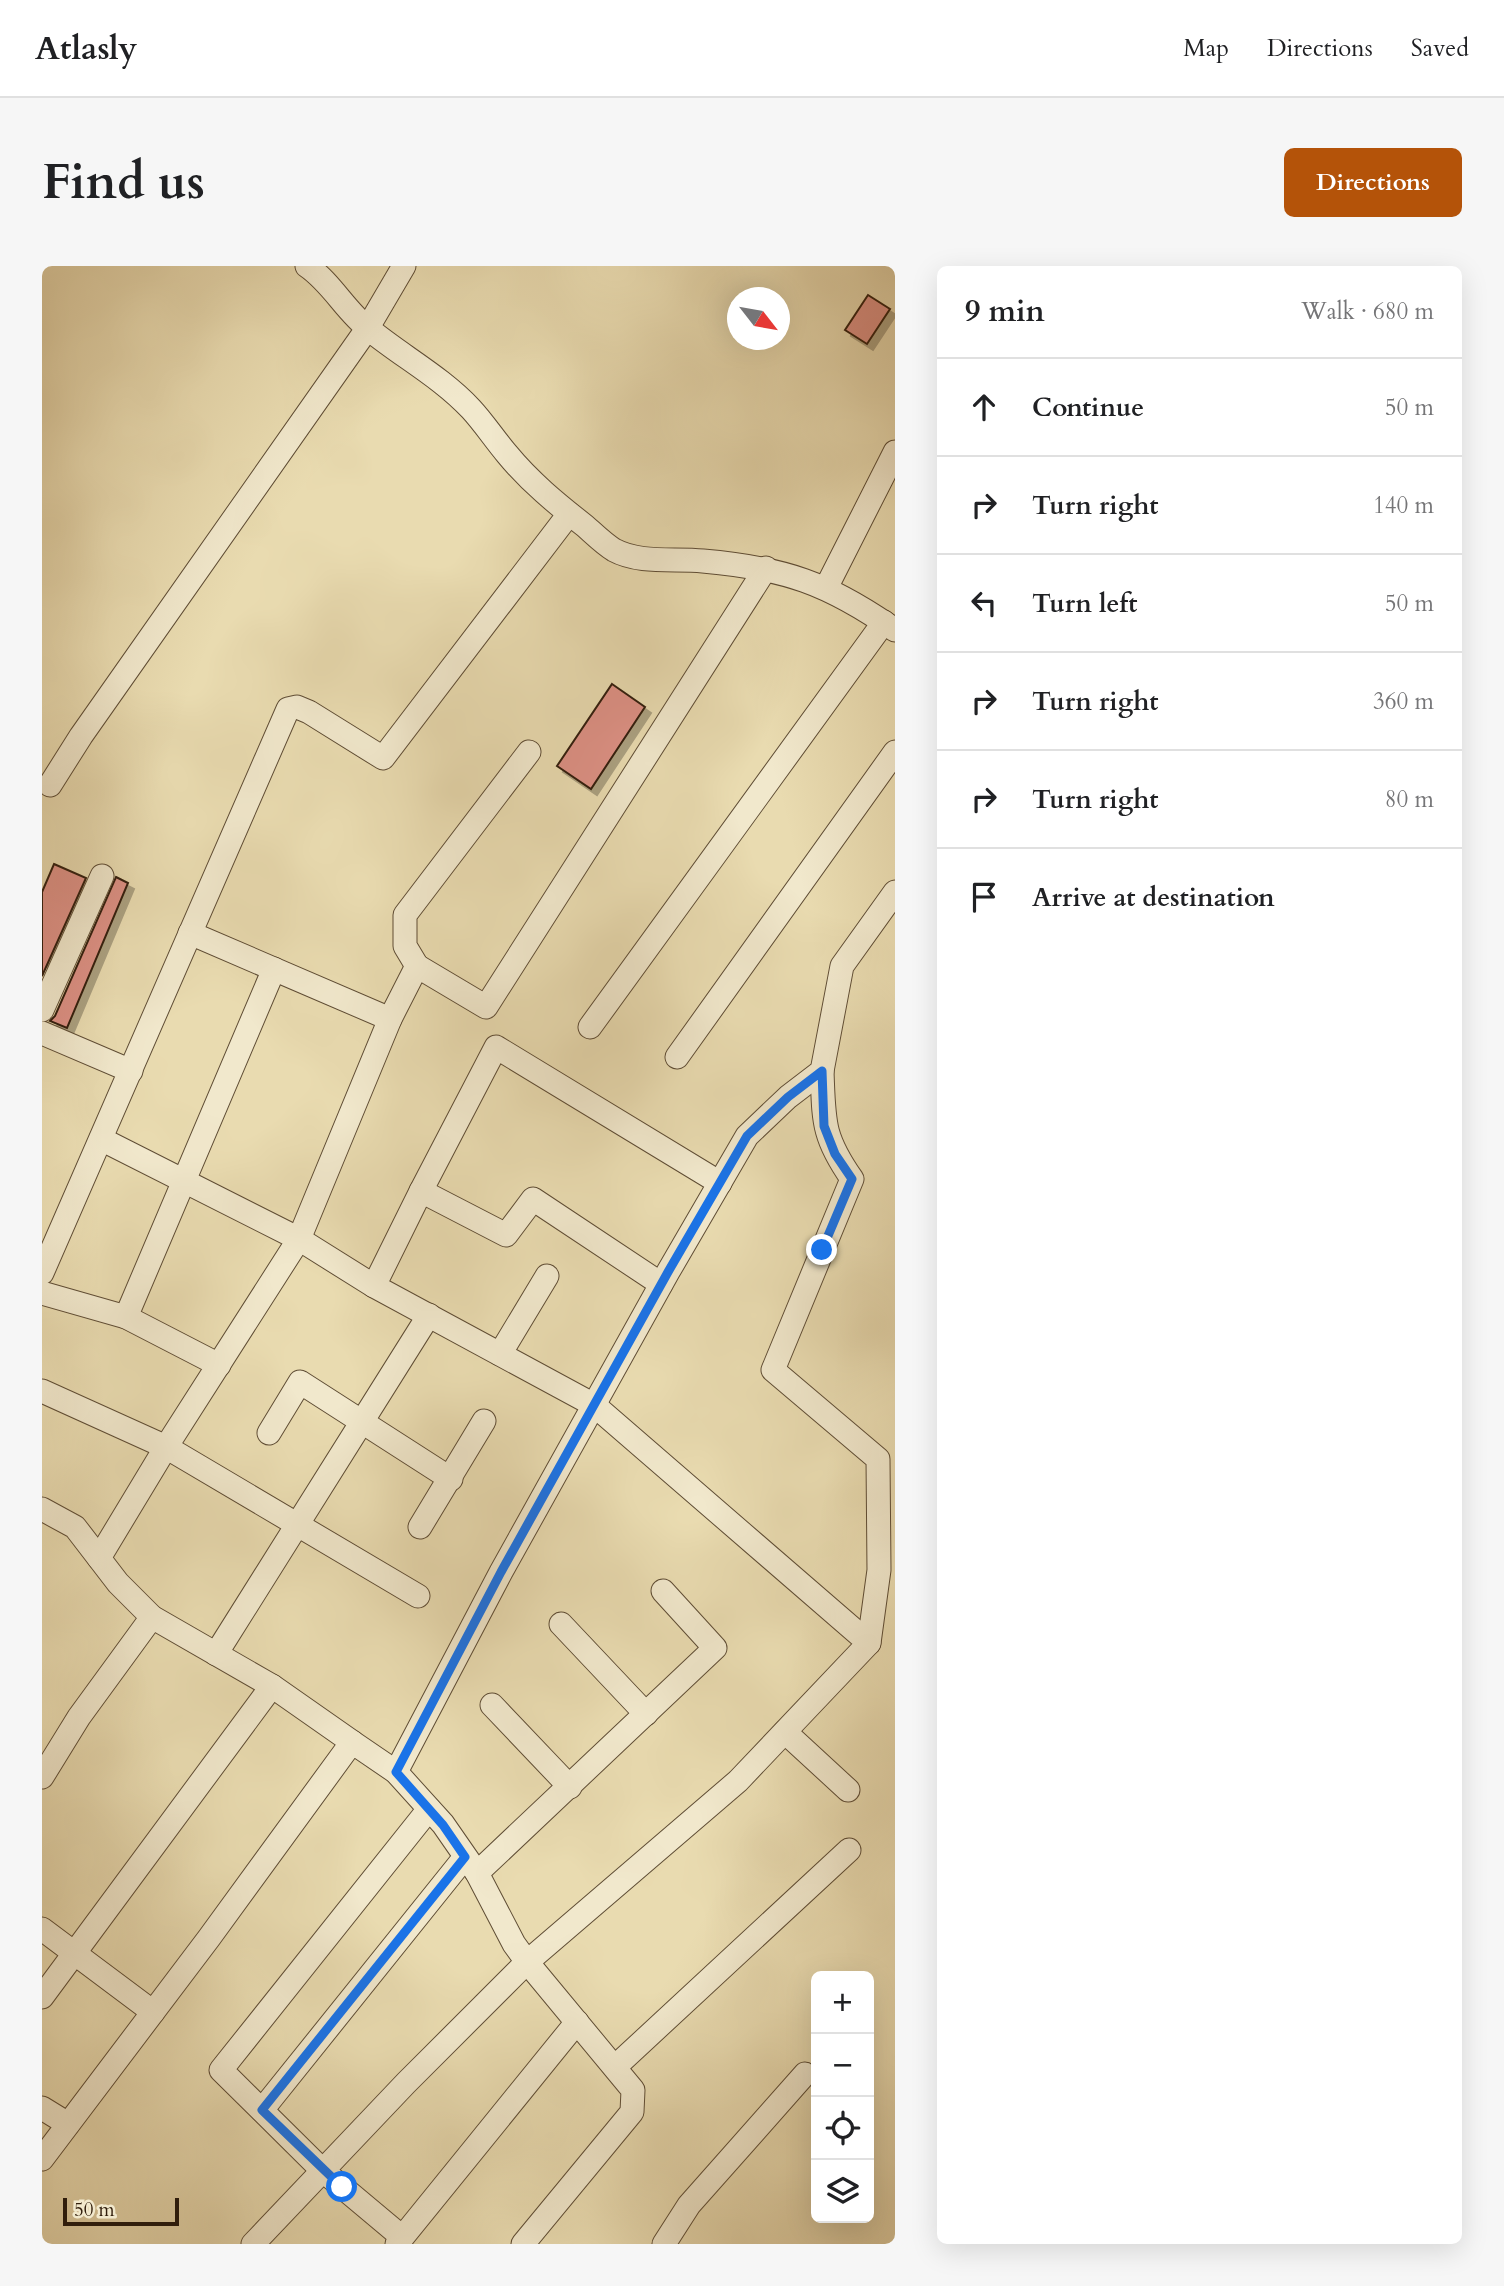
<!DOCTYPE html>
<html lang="en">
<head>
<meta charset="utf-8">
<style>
  body { margin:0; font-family:Cardo,serif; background:#f6f6f6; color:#202124 }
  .controls { position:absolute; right:21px; bottom:21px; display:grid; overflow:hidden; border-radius:10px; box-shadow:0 7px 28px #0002 }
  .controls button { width:63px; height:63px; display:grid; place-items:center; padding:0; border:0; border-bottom:2px solid #e0e0e0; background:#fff; color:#202124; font:35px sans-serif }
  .compass { position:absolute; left:685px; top:21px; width:63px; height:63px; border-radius:50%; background:#fff; box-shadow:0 7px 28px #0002; rotate:121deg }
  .scale { position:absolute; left:21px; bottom:18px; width:116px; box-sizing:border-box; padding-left:7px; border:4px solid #311e0c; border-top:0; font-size:19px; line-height:24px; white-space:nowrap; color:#311e0c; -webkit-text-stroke:5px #f1e8cc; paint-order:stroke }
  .stop { position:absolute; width:21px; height:21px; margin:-16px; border:5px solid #1a73e8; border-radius:50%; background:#fff }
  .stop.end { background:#1a73e8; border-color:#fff; box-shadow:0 2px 7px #0008 }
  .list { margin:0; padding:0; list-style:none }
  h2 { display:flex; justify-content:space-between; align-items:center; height:91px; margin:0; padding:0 28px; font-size:30px }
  h2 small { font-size:23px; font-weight:400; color:#757577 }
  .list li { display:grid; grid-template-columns:46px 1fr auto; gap:21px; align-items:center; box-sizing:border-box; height:98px; padding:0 28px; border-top:2px solid #e0e0e0 }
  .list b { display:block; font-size:26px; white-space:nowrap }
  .list em { font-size:23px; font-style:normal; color:#757577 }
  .icon { flex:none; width:38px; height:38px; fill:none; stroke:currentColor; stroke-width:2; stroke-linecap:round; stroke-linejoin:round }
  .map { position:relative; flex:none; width:853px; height:1978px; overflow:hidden; border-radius:10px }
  header { display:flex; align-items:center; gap:42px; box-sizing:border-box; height:98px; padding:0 35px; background:#fff; border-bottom:2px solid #e0e0e0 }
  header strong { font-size:33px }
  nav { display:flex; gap:38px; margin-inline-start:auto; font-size:24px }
  .intro { display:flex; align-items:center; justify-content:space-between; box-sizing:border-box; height:168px; padding:0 42px }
  h1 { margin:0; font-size:49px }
  .button { padding:18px 32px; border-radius:10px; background:#b45309; color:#fff; font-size:24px; font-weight:700 }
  main { display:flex; gap:42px; padding:0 42px }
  aside { flex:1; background:#fff; border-radius:10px; box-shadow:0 7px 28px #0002 }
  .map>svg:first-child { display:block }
  .building { fill:#de9186; stroke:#311e0c; stroke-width:2; filter:url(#shadow) }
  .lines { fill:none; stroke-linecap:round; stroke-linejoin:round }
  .minor-casing { stroke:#5f4d35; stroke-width:25 }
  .minor { stroke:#f1e8cc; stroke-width:23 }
  .route { stroke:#1a73e8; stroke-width:9 }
</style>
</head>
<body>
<header>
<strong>Atlasly</strong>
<nav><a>Map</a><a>Directions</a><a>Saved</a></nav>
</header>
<div class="intro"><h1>Find us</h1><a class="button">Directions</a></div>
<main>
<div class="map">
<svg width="853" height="1978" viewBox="0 0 853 1978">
  <defs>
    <filter id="shadow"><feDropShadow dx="6" dy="6" stdDeviation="0" flood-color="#0004"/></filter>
  </defs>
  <rect width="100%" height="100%" fill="#e9dbb0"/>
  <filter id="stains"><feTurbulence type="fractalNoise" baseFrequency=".00286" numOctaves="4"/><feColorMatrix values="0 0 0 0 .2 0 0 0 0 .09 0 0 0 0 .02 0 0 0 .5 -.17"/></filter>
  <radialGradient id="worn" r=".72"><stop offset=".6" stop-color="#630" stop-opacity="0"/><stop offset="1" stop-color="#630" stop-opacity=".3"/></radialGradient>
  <!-- building -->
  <g class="building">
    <path d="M826,29L848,43L825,78L803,64Z"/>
    <path d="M570,418L603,441L549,523L515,500Z"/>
    <path d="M12,598L44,612L0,710V626Z"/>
    <path d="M74,611L86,617L25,762L8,755L13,750Z"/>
  </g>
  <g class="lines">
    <defs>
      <g id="minor">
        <path d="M265,0C290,17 304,46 328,64C361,91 399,111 429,143C442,157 453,174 465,188C488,216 515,238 543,260C552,268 562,278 572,284C598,298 632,292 661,295C742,302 786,317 853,364"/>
        <path d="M784,322L853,186"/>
        <path d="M8,519L39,470L325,63L362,0"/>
        <path d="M148,667L348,753"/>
        <path d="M375,700L363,680V649L487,486"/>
        <path d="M0,744L60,610"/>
        <path d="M548,761L842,356"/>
        <path d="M0,767L89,805"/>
        <path d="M635,791L853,486"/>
        <path d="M780,805C782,855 780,870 810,913L731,1104L836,1193L837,1304L827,1377"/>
        <path d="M59,873L257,973L332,1020L379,925L454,781L678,917"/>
        <path d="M379,925L464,969L491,933L619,1018"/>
        <path d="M0,1007L246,443L255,441L267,446L341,492L527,248"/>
        <path d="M332,1020L552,1139L827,1377L696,1515L485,1696L591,1824L590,1846L481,1978"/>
        <path d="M0,1027L84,1051L232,703"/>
        <path d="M84,1051L177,1099"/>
        <path d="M458,1088L505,1010"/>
        <path d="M0,1125L124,1181L376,1330"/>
        <path d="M227,1167L258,1116L409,1213"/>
        <path d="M0,1243L33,1261L76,1317L110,1351L230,1420L310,1476"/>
        <path d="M378,1261L442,1155"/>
        <path d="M57,1292L124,1181L257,973L348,753L375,700L444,741L724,302"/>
        <path d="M519,1358L604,1448"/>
        <path d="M174,1388L387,1049"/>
        <path d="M450,1439L528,1521"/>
        <path d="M743,1466L806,1524"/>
        <path d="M354,1506L459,1306L626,1006L705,870L746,831L780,805L800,700L853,626"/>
        <path d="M0,1511L37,1451L110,1351"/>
        <path d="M435,1607L673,1382L621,1325"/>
        <path d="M0,1663L111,1746"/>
        <path d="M0,1731L230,1420"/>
        <path d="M574,1800L807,1584"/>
        <path d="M0,1842L26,1858"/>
        <path d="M220,1844L423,1591"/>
        <path d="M0,1893L167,1672L310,1476L354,1506L401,1558L435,1607L472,1678L485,1696L364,1817L211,1978"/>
        <path d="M360,1971L280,1904L179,1804L387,1543"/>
        <path d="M355,1978L535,1756"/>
        <path d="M622,1978L647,1939L763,1808"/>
      </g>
    </defs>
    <!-- minor casing -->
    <use href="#minor" class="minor-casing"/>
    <!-- minor -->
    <use href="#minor" class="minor"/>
  </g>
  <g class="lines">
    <!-- route -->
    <path class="route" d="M300,1921L220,1844L423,1591L401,1559L354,1506L459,1306L626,1006L705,870L746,831L780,805L782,860L793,888L810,913L780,984"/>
  </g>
  <rect width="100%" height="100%" filter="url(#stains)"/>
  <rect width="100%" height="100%" fill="url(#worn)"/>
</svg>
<div class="controls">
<button>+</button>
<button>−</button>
<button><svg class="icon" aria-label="locate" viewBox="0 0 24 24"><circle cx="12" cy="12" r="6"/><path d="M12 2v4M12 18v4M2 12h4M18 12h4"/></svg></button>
<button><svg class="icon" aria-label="layers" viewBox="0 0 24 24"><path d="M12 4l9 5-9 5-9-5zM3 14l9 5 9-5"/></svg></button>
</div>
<svg class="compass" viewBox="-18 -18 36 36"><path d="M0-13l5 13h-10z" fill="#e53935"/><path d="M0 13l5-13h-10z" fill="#757577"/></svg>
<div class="scale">50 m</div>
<div class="stop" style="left:300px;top:1921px"></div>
<div class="stop end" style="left:780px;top:984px"></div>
</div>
<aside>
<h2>9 min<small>Walk · 680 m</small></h2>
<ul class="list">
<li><svg class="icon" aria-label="ahead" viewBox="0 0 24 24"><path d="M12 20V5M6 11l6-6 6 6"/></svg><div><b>Continue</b></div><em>50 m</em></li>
<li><svg class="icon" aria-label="right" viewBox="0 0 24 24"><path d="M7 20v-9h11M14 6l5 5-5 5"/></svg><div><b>Turn right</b></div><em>140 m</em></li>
<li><svg class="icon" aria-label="left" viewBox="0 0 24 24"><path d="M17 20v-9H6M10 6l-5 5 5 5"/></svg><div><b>Turn left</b></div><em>50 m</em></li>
<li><svg class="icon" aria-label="right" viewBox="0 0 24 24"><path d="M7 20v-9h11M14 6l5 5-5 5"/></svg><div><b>Turn right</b></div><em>360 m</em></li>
<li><svg class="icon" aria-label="right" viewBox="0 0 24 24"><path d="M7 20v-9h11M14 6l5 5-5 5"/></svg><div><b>Turn right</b></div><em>80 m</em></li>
<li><svg class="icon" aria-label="arrive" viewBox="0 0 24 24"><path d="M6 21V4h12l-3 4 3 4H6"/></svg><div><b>Arrive at destination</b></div></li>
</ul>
</aside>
</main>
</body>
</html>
